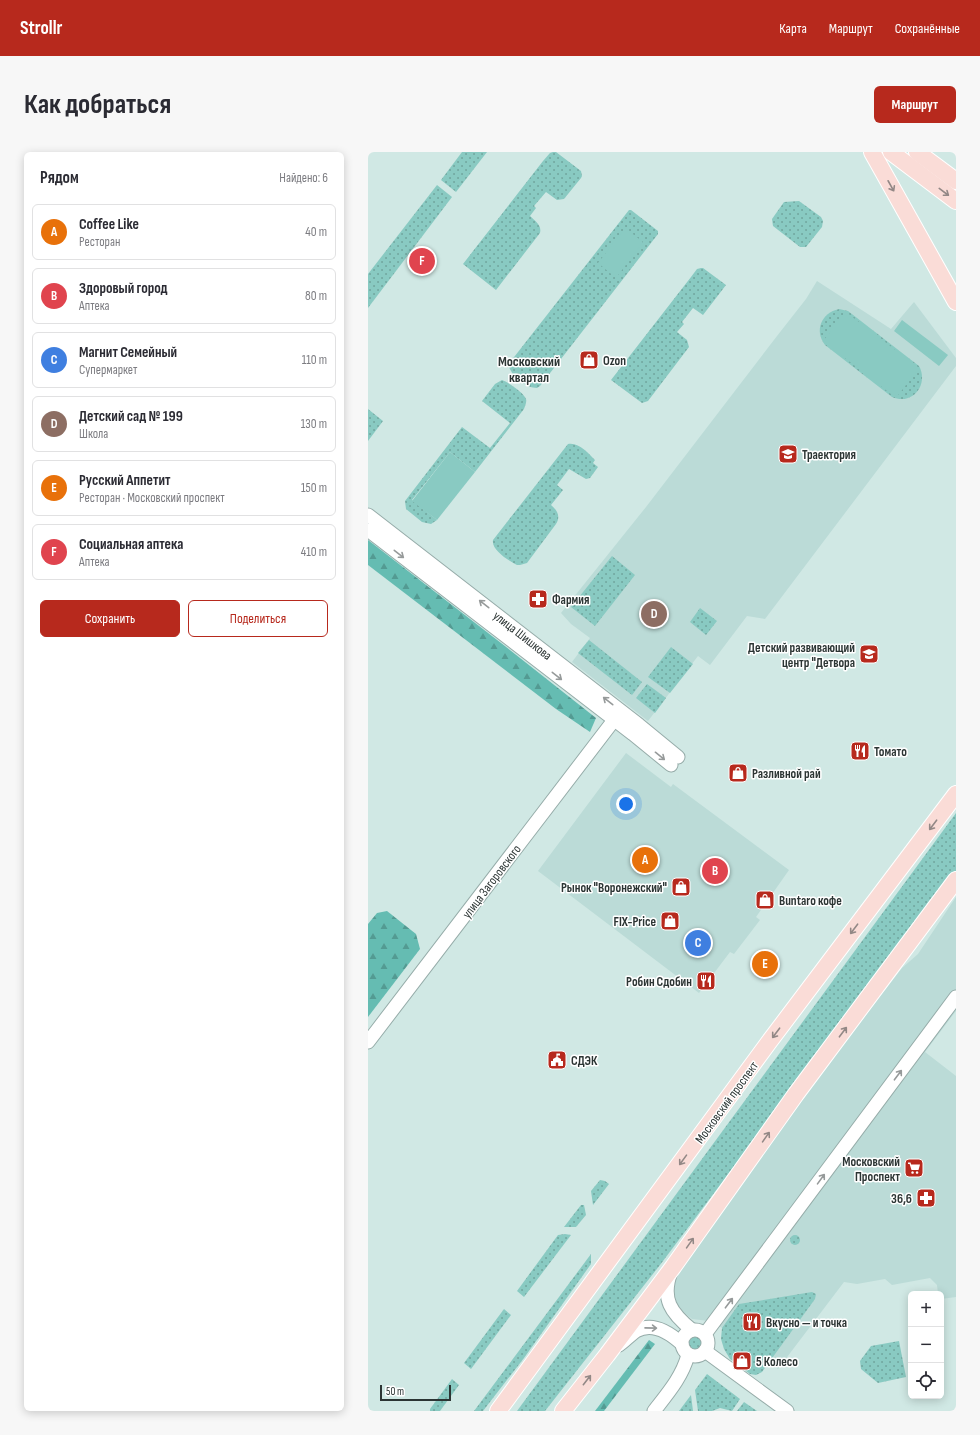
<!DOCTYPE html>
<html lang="ru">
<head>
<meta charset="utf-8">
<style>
  body { margin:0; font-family:"Sofia Sans Condensed",sans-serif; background:#f7f7f7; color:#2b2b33 }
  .controls { position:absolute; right:12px; bottom:12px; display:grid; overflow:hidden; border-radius:6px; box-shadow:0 2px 10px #0003 }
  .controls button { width:36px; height:36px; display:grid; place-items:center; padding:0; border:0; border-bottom:1px solid #e1e1e2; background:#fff; color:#2b2b33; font:20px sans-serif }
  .scale { position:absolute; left:12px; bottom:10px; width:71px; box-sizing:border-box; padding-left:4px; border:2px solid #2c3534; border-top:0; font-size:11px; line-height:14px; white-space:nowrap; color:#2c3534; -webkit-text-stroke:3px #fff; paint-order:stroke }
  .you { position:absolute; left:258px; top:652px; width:14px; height:14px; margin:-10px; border:3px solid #fff; border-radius:50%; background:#1a73e8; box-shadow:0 0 0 6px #1a73e833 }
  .badge { display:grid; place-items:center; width:26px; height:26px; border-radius:50%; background:#b7291d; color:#fff; font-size:13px; font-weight:700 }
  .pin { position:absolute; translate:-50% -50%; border:2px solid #fff; box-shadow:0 1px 4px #0006 }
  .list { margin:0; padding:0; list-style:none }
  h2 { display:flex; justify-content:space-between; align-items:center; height:52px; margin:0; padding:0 16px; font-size:17px }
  h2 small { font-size:13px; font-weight:400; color:#7c7c81 }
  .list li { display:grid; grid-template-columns:26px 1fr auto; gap:12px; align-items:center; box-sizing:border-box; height:56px; margin:0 8px 8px; padding:0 8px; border:1px solid #e1e1e2; border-radius:6px }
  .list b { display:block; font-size:15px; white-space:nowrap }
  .list p { margin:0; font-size:13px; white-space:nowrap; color:#7c7c81 }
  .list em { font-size:13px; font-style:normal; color:#7c7c81 }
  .actions { display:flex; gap:8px; padding:12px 16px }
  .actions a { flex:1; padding:9px 0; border:1px solid #b7291d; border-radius:6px; text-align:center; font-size:14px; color:#b7291d }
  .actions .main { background:#b7291d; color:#fff }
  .icon { flex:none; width:22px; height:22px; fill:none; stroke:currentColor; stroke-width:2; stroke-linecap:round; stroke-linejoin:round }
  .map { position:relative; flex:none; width:588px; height:1259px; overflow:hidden; border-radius:6px }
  header { display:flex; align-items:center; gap:24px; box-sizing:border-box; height:56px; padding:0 20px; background:#b7291d; color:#fff }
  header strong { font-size:19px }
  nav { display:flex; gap:22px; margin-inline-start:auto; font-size:14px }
  .intro { display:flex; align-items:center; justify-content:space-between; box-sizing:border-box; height:96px; padding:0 24px }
  h1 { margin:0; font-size:28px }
  .button { padding:10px 18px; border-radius:6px; background:#b7291d; color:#fff; font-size:14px; font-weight:700 }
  main { display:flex; gap:24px; padding:0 24px }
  aside { flex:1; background:#fff; border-radius:6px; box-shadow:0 2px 10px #0003 }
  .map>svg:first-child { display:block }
  .built { fill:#bbdbd7 }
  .green { fill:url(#green-dots) }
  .forest { fill:url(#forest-firs) }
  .pitch { fill:#89cac2 }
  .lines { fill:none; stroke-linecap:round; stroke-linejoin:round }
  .minor-casing { stroke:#96aca9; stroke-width:15 }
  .major-casing { stroke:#fff; stroke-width:18 }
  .minor { stroke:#fff; stroke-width:13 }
  .major { stroke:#fadcd7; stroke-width:16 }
  .oneway { stroke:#938886 }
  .oneway2 { stroke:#969a9a }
  .labels { text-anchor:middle; stroke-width:3; stroke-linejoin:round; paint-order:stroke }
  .poi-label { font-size:13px; font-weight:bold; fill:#2c3534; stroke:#fff; text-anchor:start }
  .street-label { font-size:13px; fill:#2c3534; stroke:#fff }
  .neighbourhood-label { font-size:14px; font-weight:bold; fill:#2c3534; stroke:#fff }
</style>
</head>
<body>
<header>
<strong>Strollr</strong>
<nav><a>Карта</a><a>Маршрут</a><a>Сохранённые</a></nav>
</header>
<div class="intro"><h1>Как добраться</h1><a class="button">Маршрут</a></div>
<main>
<aside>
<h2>Рядом<small>Найдено: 6</small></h2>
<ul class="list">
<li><span class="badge" style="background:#e8710a">A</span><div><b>Coffee Like</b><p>Ресторан</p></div><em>40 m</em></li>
<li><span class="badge" style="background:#e0444e">B</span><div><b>Здоровый город</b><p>Аптека</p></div><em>80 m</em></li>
<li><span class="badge" style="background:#3f7fe0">C</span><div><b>Магнит Семейный</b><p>Супермаркет</p></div><em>110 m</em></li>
<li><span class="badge" style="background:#8d6e63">D</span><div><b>Детский сад № 199</b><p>Школа</p></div><em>130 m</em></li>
<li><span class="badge" style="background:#e8710a">E</span><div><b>Русский Аппетит</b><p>Ресторан · Московский проспект</p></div><em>150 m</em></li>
<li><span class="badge" style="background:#e0444e">F</span><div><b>Социальная аптека</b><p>Аптека</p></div><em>410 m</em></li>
</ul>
<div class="actions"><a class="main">Сохранить</a><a>Поделиться</a></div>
</aside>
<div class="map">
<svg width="588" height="1259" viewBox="0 0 588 1259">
  <defs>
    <pattern id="green-dots" width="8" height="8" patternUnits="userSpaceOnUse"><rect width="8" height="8" fill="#89cac2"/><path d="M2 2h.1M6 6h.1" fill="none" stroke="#70a59e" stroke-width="1.8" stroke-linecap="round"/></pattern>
    <pattern id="forest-firs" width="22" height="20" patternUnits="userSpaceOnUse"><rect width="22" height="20" fill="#65bcb2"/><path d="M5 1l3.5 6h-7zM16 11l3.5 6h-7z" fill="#539a92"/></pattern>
  </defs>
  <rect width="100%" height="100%" fill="#d0e8e4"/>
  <!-- built -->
  <g class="built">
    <path d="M449,129L523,177L546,150L588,206V214L397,467L379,464L342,513L330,504L280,569L204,510L222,486L203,472L193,461L278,355L409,184L438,147Z"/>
    <path d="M258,601L303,635L305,632L421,718L388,765L392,768L366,802L362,800L331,841L170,719Z"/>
    <path d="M588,745V859L557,900L588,924V1145L573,1147V1142H570L569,1133L562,1126L524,1133L517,1127L489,1132L476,1130L410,1217L360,1179L341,1169L324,1167L301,1148V1131L441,937L534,816L550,802Z"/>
  </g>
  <!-- green -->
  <g class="green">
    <path d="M94,0H119L88,40L73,28Z"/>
    <path d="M185,0H188L213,19L214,24L213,26L196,47L189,48L178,40L166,54L168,56L162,64C167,69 174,73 172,81L128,138L95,112L175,9L182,1Z"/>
    <path d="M69,33L84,45L0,156V122Z"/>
    <path d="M431,49L453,65L455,69L454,75L438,95H432L405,74L404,67L416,50Z"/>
    <path d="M261,58H263L290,79V82L172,234L169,236C158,236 145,225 141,215L143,209Z"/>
    <path d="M333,116H335L358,133L335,163L325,156L314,170L316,172L309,180L319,188L321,195L280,249L274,251L243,228L323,125L329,117Z"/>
    <path d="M471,157L480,159L551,214C561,232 545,254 524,245L457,193C446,179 453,161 471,157Z"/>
    <path d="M134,228C140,230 156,241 158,247C159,250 157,254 156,257L107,320L82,300L44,348L69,368L63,372L54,370L38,357L37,349L94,275L122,296L142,271L114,249L127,232Z"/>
    <path d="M0,257L15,269L0,289Z"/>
    <path d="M200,292C211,290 220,301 227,308L225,311L230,315L222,326L218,327L201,317L189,333L195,338L183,353C189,358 193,364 188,372L159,411L152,413H149C141,409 123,398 125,388Z"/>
    <path d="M244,404L267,423L227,474L203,455Z"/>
    <path d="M332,456L349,469L338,483L322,470Z"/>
    <path d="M221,488L274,530L264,543L210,501Z"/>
    <path d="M303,495L325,512L302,541L280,525Z"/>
    <path d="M279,532L298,546L287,561L268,546Z"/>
    <path d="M588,661V719L292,1113L177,1259H149Z"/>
    <path d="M232,1028L237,1029L241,1032L225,1053L223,1039Z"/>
    <path d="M213,1053H216L218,1063L208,1075H196Z"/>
    <path d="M197,1082L203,1083L156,1145L149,1139L190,1083Z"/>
    <circle cx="427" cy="1088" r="5"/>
    <path d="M223,1102V1112L156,1206L115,1259H106Z"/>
    <path d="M444,1140L448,1142L447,1147L394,1220L388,1223L382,1222L362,1207L356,1197L353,1187L354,1176L371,1152Z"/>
    <path d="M136,1157L143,1163L103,1217L96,1211Z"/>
    <circle cx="327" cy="1191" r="10"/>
    <path d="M531,1189L538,1225L510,1231L493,1217L492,1209L503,1194Z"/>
    <path d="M339,1222L372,1247L364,1259L352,1256L344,1259H330L327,1238Z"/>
    <path d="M84,1227L91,1233L72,1259H62V1257Z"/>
    <path d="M323,1243L325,1259H311Z"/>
    <path d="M376,1250L389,1259H369Z"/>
  </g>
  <!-- forest -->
  <g class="forest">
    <path d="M0,388L133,491L228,566L222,580L188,557L0,413Z"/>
    <path d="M19,759L48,782L52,797L0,865V772L9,761Z"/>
    <path d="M281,1188L287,1192L236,1259H227Z"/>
  </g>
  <!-- pitch -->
  <g class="pitch">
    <path d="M257,76L275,90L248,126L230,111Z"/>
    <path d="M478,160L551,216L528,246L455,189Z"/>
    <path d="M534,168L580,203L571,214L526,179Z"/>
    <path d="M82,300L107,320L69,368L44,349Z"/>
  </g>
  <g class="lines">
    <defs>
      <g id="minor">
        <path d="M0,363L271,573L310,605"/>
        <path d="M0,378L265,582L303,613"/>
        <path d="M0,890L246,568"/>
        <path d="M303,1120C293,1147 303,1161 324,1178"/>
        <circle cx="327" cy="1191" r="13"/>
        <path d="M337,1182L588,845"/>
        <path d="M251,1193C257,1189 262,1183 268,1179C285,1169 302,1181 314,1192"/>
        <path d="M337,1199L419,1259"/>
        <path d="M286,1259C300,1241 314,1225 320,1203"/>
      </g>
      <g id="major">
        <path d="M504,0L588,150"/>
        <path d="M523,0L588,49"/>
        <path d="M549,0L588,29"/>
        <path d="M130,1259L401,890L588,642"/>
        <path d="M195,1259L239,1203L305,1115L428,942L588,728"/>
      </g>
    </defs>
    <!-- minor casing -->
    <use href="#minor" class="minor-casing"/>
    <!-- major casing -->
    <use href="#major" class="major-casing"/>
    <!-- minor -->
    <use href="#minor" class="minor"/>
    <!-- major -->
    <use href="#major" class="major"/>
  </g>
  <!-- one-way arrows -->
  <defs><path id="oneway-shaft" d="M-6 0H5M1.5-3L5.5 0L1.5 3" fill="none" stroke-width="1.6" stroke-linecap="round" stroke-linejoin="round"/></defs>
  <g class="oneway">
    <use href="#oneway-shaft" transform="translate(523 34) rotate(61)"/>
    <use href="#oneway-shaft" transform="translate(576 40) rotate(37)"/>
    <use href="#oneway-shaft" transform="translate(565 673) rotate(127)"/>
    <use href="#oneway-shaft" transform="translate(486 777) rotate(127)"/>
    <use href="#oneway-shaft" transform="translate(475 880) rotate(-53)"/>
    <use href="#oneway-shaft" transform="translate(408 881) rotate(127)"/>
    <use href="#oneway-shaft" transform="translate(398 985) rotate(-55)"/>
    <use href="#oneway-shaft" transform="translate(315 1008) rotate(126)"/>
    <use href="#oneway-shaft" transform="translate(322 1091) rotate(-55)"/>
    <use href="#oneway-shaft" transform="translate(219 1228) rotate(-52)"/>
  </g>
  <g class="oneway2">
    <use href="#oneway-shaft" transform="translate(31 402) rotate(38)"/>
    <use href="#oneway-shaft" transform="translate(116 452) rotate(-142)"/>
    <use href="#oneway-shaft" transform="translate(189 524) rotate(38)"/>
    <use href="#oneway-shaft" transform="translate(240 549) rotate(-142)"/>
    <use href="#oneway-shaft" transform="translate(292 604) rotate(39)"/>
    <use href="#oneway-shaft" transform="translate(530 923) rotate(-53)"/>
    <use href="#oneway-shaft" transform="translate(453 1027) rotate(-54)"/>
    <use href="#oneway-shaft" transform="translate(361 1151) rotate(-53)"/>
    <use href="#oneway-shaft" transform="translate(283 1176) rotate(1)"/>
  </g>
  <!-- icons -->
  <defs>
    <symbol id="shop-square" viewBox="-11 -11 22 22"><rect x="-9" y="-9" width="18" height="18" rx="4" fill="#b7291d" stroke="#fff"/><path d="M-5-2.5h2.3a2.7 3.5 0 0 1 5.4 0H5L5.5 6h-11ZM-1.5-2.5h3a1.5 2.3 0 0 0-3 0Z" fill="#fff"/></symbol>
    <symbol id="school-square" viewBox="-11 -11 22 22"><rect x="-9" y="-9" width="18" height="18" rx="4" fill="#b7291d" stroke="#fff"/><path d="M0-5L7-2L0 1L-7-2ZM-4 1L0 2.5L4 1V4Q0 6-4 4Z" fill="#fff"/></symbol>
    <symbol id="pharmacy-square" viewBox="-11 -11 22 22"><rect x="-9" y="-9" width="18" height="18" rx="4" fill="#b7291d" stroke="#fff"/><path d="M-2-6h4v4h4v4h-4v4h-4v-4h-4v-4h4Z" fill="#fff"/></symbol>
    <symbol id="restaurant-square" viewBox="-11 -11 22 22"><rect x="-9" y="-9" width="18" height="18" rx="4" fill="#b7291d" stroke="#fff"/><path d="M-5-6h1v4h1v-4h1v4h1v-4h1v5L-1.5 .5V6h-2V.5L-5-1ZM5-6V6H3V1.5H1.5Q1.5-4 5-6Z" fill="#fff"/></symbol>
    <symbol id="civic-square" viewBox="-11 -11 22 22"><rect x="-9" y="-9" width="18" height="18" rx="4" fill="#b7291d" stroke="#fff"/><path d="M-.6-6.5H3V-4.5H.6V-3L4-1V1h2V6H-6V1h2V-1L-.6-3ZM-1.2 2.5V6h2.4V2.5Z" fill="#fff"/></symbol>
    <symbol id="supermarket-square" viewBox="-11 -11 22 22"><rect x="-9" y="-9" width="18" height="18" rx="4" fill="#b7291d" stroke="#fff"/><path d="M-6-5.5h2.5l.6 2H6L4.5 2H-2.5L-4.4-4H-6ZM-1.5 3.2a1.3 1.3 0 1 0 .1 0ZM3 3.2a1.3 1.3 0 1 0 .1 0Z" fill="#fff"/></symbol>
  </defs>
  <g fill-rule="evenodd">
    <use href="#shop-square" x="210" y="197" width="22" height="22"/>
    <use href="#school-square" x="409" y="291" width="22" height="22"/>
    <use href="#pharmacy-square" x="159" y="436" width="22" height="22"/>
    <use href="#school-square" x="490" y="491" width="22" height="22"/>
    <use href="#restaurant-square" x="481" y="588" width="22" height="22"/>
    <use href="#shop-square" x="359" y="610" width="22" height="22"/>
    <use href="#shop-square" x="302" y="724" width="22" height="22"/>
    <use href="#shop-square" x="386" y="737" width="22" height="22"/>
    <use href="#shop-square" x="291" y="758" width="22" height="22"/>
    <use href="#restaurant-square" x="327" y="818" width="22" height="22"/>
    <use href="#civic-square" x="178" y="897" width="22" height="22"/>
    <use href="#supermarket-square" x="535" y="1005" width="22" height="22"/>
    <use href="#pharmacy-square" x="547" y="1035" width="22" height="22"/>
    <use href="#restaurant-square" x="373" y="1159" width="22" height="22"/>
    <use href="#shop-square" x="363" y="1198" width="22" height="22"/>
  </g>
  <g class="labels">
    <!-- poi labels -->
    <g class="poi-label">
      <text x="235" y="213">Ozon</text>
      <text x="434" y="307">Траектория</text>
      <text x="184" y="452">Фармия</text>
      <text x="487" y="500" text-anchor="end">Детский развивающий<tspan x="487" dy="15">центр "Детвора</tspan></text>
      <text x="506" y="604">Томато</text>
      <text x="384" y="626">Разливной рай</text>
      <text x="299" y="740" text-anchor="end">Рынок "Воронежский"</text>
      <text x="411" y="753">Buntaro кофе</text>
      <text x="288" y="774" text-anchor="end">FIX-Price</text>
      <text x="324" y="834" text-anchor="end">Робин Сдобин</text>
      <text x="203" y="913">СДЭК</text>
      <text x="532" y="1014" text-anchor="end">Московский<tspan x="532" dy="15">Проспект</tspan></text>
      <text x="544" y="1051" text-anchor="end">36,6</text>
      <text x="398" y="1175">Вкусно — и точка</text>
      <text x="388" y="1214">5 Колесо</text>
    </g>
    <!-- street labels -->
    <g class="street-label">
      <text transform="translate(155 483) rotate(38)" y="5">улица Шишкова</text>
      <text transform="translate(123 729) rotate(-53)" y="5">улица Загоровского</text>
      <text transform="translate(358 950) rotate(-54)" y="5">Московский проспект</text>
    </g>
    <!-- neighbourhood labels -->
    <g class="neighbourhood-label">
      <text x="161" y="214">Московский<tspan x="161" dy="16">квартал</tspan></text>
    </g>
  </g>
</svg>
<div class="controls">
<button>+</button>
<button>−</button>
<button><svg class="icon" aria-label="locate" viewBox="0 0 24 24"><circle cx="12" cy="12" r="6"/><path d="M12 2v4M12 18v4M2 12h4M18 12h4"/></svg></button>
</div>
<div class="scale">50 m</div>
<div class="you"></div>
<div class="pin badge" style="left:277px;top:708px;background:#e8710a">A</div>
<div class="pin badge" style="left:347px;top:719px;background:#e0444e">B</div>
<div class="pin badge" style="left:330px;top:791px;background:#3f7fe0">C</div>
<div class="pin badge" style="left:286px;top:462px;background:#8d6e63">D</div>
<div class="pin badge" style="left:397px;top:812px;background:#e8710a">E</div>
<div class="pin badge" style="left:54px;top:109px;background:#e0444e">F</div>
</div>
</main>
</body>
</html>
